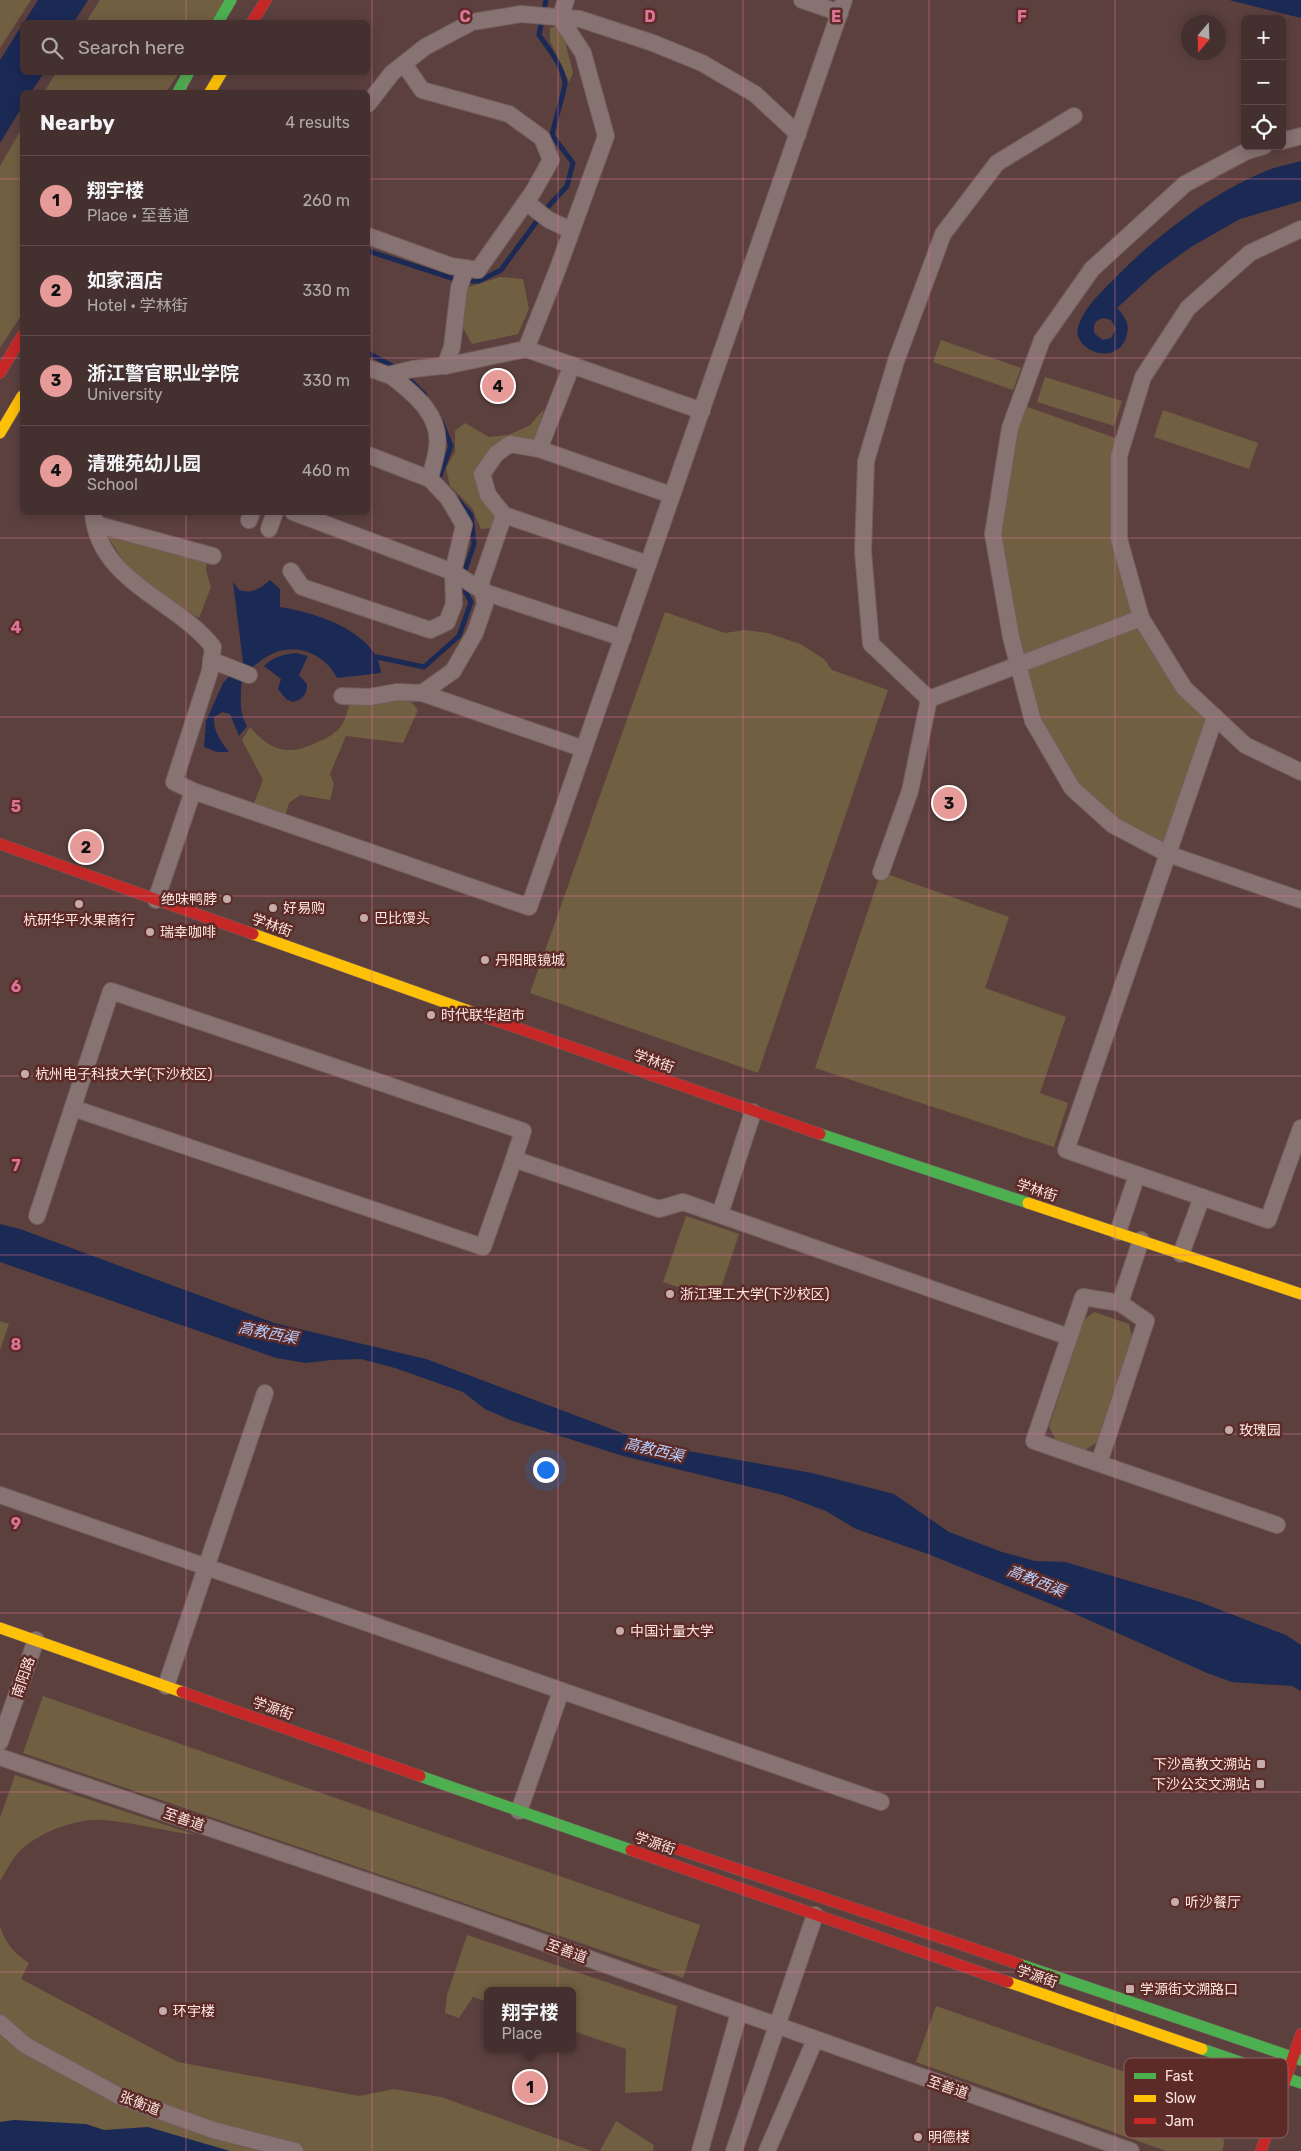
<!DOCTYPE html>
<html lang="en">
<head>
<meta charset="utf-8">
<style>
  body { margin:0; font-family:Rubik,"Noto Sans SC",sans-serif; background:#4b3836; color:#f1f3f6 }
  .controls { position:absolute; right:15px; top:15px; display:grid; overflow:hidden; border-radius:8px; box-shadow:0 2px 12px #0003 }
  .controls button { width:45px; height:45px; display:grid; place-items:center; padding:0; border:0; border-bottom:1px solid #5c4b4a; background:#44302e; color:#f1f3f6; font:25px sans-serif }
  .compass { position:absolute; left:1181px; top:15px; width:45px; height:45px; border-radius:50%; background:#44302e; box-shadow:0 2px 12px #0003; rotate:199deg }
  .you { position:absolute; left:545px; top:1469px; width:18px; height:18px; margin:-12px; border:4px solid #fff; border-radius:50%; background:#1a73e8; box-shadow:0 0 0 8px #1a73e833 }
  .badge { display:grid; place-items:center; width:32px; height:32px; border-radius:50%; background:#e69b98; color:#111; font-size:16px; font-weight:700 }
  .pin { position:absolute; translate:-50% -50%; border:2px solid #fff; box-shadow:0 1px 5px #0006 }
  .popup { position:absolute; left:484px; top:1987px; width:92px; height:65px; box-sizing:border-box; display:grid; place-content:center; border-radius:8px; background:#44302e; filter:drop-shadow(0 1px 4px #0005); font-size:16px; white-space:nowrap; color:#afa9aa }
  .popup b { font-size:19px; color:#f1f3f6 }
  .popup::after { content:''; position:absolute; left:50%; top:100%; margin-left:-10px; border:10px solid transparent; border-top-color:#44302e }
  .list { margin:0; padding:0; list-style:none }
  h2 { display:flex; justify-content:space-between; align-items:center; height:65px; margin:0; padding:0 20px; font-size:21px }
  h2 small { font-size:16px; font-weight:400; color:#afa9aa }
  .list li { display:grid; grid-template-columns:32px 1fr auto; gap:15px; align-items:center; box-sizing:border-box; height:90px; padding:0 20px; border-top:1px solid #5c4b4a }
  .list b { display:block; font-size:19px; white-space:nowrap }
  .list p { margin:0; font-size:16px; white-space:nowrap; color:#afa9aa }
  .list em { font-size:16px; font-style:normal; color:#afa9aa }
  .icon { flex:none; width:28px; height:28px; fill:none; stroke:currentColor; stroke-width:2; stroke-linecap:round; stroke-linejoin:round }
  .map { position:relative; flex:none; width:1301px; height:2151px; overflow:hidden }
  .search { position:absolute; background:#44302e; box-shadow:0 2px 12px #0003; left:20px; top:20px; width:350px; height:55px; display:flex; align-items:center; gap:12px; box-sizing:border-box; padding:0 18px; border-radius:8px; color:#afa9aa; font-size:19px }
  .panel { position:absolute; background:#44302e; box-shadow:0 2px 12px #0003; left:20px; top:90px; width:350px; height:425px; border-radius:8px }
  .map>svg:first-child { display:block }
  .green { fill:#715f41 }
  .water { fill:#1b2955; fill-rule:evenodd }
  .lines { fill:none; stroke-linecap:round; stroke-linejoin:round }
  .stream { stroke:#1b2955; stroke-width:5 }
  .street-casing { stroke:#745e5c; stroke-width:18 }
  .fast-casing { stroke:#745e5c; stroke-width:12 }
  .slow-casing { stroke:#745e5c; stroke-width:12 }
  .jam-casing { stroke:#745e5c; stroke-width:12 }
  .street { stroke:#877371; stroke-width:16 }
  .fast { stroke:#4caf50; stroke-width:11 }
  .slow { stroke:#ffc107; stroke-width:11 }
  .jam { stroke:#c62828; stroke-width:11 }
  .grid { fill:none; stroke:#dd7498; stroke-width:1; stroke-opacity:0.55 }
  .poi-dot { fill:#c5aba9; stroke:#5c2b28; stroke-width:2 }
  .labels { text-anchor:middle; stroke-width:5; stroke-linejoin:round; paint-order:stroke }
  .poi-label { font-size:14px; fill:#fee5e2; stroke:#5c2b28; text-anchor:start }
  .street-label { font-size:14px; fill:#fee5e2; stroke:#5c2b28 }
  .water-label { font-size:15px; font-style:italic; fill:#b7cdfd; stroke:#5c2b28 }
  .key { fill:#5c2b28; stroke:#8d6360; stroke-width:1 }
  .key-label { font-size:14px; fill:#fee5e2 }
  .grid-label { font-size:16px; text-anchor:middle; font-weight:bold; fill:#dd7498; stroke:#5c2b28; stroke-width:5; stroke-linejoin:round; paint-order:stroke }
</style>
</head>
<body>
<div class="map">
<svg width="1301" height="2151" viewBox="0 0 1301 2151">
  <rect width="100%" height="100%" fill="#5b403e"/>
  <!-- green -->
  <g class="green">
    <path d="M0,0H31L0,48Z"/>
    <path d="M100,0H225L211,22H86Z"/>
    <path d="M561,25L573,73L569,82L550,41V28Z"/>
    <path d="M56,73H179L166,92H44Z"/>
    <path d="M22,128V314L0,348V166Z"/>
    <path d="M500,277L523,279L529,309L518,334L472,344L459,321V290Z"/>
    <path d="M941,340L1021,368L1013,390L933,362Z"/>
    <path d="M1045,377L1122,401L1114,426L1037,402Z"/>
    <path d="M1019,404L1124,441L1119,538L1141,618L1215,717L1168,854L1072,788L1033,721L993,534Z"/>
    <path d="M544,409L536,434L525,454L509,453L491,469V488L498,516L491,528L481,529L472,508L450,486L446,468L455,452V431L465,423L489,437L508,435L529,426Z"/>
    <path d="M1163,410L1258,443L1249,469L1154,437Z"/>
    <path d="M106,534L207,561L206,570L211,587L199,618L162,595L129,569Z"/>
    <path d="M665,612L725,633L745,630L768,633L800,644L824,659L832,670L888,690L758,1073L530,993Z"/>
    <path d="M408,698L418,710L403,743L346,736L330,774L334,784L330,800L300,795L289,803L285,816L254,803L263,780L242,740L250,727C272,753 290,756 320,741C328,738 337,732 342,725C346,718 348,708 351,700Z"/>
    <path d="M881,872L1009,917L985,988L1066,1017L1040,1093L1068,1103L1054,1147L815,1068Z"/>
    <path d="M686,1216L739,1234L717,1300L663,1282Z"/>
    <path d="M1094,1312L1129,1324L1132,1337L1098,1442L1083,1451L1057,1442L1049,1427L1084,1320Z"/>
    <path d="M0,1321L9,1324L0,1350Z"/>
    <path d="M43,1696L700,1925L683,1978L23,1753Z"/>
    <path d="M15,1775L196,1835C165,1831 135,1823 104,1820C78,1818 42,1831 22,1849C12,1858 7,1870 0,1881V1818Z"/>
    <path d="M0,1926C5,1943 14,1953 29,1963L21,1979L178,2062L359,2096L394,2089L441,2097L592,2151H18L0,2135Z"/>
    <path d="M467,1935L677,2006L662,2091L625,2093L626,2049L573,2031L572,1991H488L487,2002L473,1997L459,2018L445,2013L447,1995Z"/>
    <path d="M936,2006L1220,2105L1224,2144L1222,2151H1166L916,2062Z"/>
    <path d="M616,2121L654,2145L653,2151H600Z"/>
  </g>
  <!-- water -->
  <g class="water">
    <path d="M38,0H88L74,22H24Z"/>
    <path d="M1229,0H1301V18Z"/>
    <path d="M22,25V72L44,73L31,92H22V107L0,143V60Z"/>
    <path d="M1301,161V201L1240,219L1191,247L1155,273L1117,308C1124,316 1130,323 1127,334C1119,370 1068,350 1079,324C1086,306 1100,293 1114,279C1154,238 1208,196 1261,173C1273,167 1288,165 1301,161ZM1104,318L1111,320L1116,329L1111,338L1103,340L1095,334C1092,326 1095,319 1104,318Z"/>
    <path d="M270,580L280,589V607C312,612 361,627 377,658C379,663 380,668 381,673L337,678C327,656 298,642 274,653C262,658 252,668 242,676C241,694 238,711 247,726L239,736L230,714L222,712L214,717C213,731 221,742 229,752H217L204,747L206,721L223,683L243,662L233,582L239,590C252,594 260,589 270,580Z"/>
    <path d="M296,653L308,656L299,675L307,684C307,695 303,699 293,702L286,699L278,689L281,679L264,666C273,657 284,654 296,653Z"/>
    <path d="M0,1224L20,1229L274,1323L426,1359L654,1445L812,1473L894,1494L949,1532L1002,1552L1035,1561L1065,1562L1197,1601L1286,1635L1301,1645V1691L1292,1686L1232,1682L1207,1673L1073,1613L928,1554L856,1529L826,1511L783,1495L623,1456L510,1420L485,1409L463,1392L395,1368L361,1359L331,1360L306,1363L276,1358L0,1262Z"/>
    <path d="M14,2120L86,2124L104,2130L148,2127L230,2151H0V2122Z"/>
  </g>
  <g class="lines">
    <!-- stream -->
    <g class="stream">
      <path d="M368,251L461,281H479L501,270L545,210L567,186L573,163L552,135C554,125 565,88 565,83C562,65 549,49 539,35L546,0"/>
      <path d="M368,353L398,369"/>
      <path d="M404,374L425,395"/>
      <path d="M441,482L439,478L451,446L441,421"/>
      <path d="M457,499L471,515L474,544L463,576"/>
      <path d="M377,657L424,667L459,636L471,602L461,584"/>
    </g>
    <defs>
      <g id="street">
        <path d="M802,0L840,13"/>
        <path d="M368,104L392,73L425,47L472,22L521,14L580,19L653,43L702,63L755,94L798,134"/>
        <path d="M1282,141L1301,136"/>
        <path d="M1264,146L1247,151L1185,184L1092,269L1042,340L1010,428L993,534L1011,637L1033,721L1072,788L1113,825L1168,854L1301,900"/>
        <path d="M526,202L549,220L571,230"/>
        <path d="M1301,229L1250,253L1188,308L1143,377L1119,456V539L1141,618L1184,688L1245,745L1301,772"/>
        <path d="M368,236L451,266L478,270L533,192L551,160L542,138L509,114L422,90L404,64"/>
        <path d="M526,349L557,271L606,136L583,53L560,18L566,0"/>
        <path d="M572,365L539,449L671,495"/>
        <path d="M445,366L452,347L459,288L466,268"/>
        <path d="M368,368L388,375L413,369L450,365L526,349L702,411"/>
        <path d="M539,449L510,444L496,454L482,474L488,495L504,515L648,564"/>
        <path d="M368,455L430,479"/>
        <path d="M93,512C97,581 177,600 213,647L210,671L174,782L193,791L156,900"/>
        <path d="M293,512L453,572L484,592L623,638"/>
        <path d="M249,520L252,512"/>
        <path d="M95,524L213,556"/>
        <path d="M269,529L275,512"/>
        <path d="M291,571L302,587L430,630L447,622L454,604L453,572L464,525L448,498L430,479C432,468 436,458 437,448C442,415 413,393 390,375"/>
        <path d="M211,660L249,675"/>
        <path d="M422,693L584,749"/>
        <path d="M342,696L369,697L397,692L422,693L453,671L475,633L485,604L481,582L504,515"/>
        <path d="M929,699L1141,618"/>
        <path d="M1215,717L1066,1150L1268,1220L1301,1128"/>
        <path d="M193,791L529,907L844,0"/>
        <path d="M881,872L910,791L929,699L871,644L863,552L866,461L896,361L943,234L997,163L1074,116"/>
        <path d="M73,1108L483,1247L514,1159"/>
        <path d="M720,1214L753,1112"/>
        <path d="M37,1216L111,991L523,1131L514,1159L659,1209L683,1202L1069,1337"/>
        <path d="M1118,1232L1137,1175"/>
        <path d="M1181,1254L1202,1197"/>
        <path d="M1120,1303L1083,1297L1034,1441L1277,1525"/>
        <path d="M1099,1463L1146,1321L1120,1303L1141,1240"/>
        <path d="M0,1495L881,1802"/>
        <path d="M166,1686L265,1393"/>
        <path d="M0,1742L36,1640"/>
        <path d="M0,1757L466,1915L1131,2151"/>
        <path d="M519,1811L561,1691"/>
        <path d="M0,2023L25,2045L121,2097L213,2130L295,2151"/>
        <path d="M700,2151L739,2013"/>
        <path d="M734,2151L815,1915"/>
        <path d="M767,2151L815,2040"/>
      </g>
      <g id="fast">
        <path d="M218,22L231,0"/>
        <path d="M178,92L189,72"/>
        <path d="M820,1134L1028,1203"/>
        <path d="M420,1776L631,1850"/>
        <path d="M1019,1964L1301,2060"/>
        <path d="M1202,2049L1301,2083"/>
      </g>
      <g id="slow">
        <path d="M210,92L222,72"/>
        <path d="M0,433L22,396"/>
        <path d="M253,934L483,1016"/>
        <path d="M1028,1203L1301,1294"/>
        <path d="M0,1628L182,1692"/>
        <path d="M1008,1982L1202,2049"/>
      </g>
      <g id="jam">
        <path d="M252,22L266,0"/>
        <path d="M0,373L22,336"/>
        <path d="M0,844L253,934"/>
        <path d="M483,1016L820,1134"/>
        <path d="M182,1692L420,1776"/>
        <path d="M663,1844L1019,1964"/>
        <path d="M631,1850L1008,1982"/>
        <path d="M1261,2151L1301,2034"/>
      </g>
    </defs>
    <!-- street casing -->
    <use href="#street" class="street-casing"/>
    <!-- fast casing -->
    <use href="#fast" class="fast-casing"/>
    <!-- slow casing -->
    <use href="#slow" class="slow-casing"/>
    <!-- jam casing -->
    <use href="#jam" class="jam-casing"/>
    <!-- street -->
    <use href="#street" class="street"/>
    <!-- fast -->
    <use href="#fast" class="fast"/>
    <!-- slow -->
    <use href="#slow" class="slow"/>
    <!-- jam -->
    <use href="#jam" class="jam"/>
  </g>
  <!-- grid -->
  <path class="grid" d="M186,0V22M372,0V2151M558,0V2151M743,0V2151M929,0V2151M1115,0V2151M186,72V92M0,179H22M368,179H1301M0,358H22M368,358H1301M186,512V2151M0,538H1301M0,717H1301M0,896H1301M0,1076H1301M0,1255H1301M0,1434H1301M0,1613H1301M0,1792H1301M0,1972H1301"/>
  <!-- markers -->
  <g class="poi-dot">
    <circle cx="227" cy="899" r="5"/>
    <circle cx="79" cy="904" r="5"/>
    <circle cx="273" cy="908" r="5"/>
    <circle cx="364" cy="918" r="5"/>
    <circle cx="150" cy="932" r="5"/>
    <circle cx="485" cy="960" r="5"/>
    <circle cx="431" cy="1015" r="5"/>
    <circle cx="25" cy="1074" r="5"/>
    <circle cx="670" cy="1294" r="5"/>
    <circle cx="1229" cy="1430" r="5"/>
    <circle cx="620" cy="1631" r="5"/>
    <rect x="1256" y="1759" width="10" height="10" rx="2.5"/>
    <rect x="1255" y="1779" width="10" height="10" rx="2.5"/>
    <circle cx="1175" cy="1902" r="5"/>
    <rect x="1125" y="1984" width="10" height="10" rx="2.5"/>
    <circle cx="163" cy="2011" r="5"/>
    <circle cx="918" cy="2137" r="5"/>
  </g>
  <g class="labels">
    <!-- poi labels -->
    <g class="poi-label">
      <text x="217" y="904" text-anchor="end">绝味鸭脖</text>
      <text x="283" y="913">好易购</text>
      <text x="374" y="923">巴比馒头</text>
      <text x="79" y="925" text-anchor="middle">杭研华平水果商行</text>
      <text x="160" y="937">瑞幸咖啡</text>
      <text x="495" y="965">丹阳眼镜城</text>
      <text x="441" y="1020">时代联华超市</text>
      <text x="35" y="1079">杭州电子科技大学(下沙校区)</text>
      <text x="680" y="1299">浙江理工大学(下沙校区)</text>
      <text x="1239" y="1435">玫瑰园</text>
      <text x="630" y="1636">中国计量大学</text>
      <text x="1251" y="1769" text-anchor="end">下沙高教文溯站</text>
      <text x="1250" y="1789" text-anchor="end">下沙公交文溯站</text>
      <text x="1185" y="1907">听沙餐厅</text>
      <text x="1140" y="1994">学源街文溯路口</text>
      <text x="173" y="2016">环宇楼</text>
      <text x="928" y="2142">明德楼</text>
    </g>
    <!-- street labels -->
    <g class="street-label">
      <text transform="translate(272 925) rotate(20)" y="5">学林街</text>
      <text transform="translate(654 1061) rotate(20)" y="5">学林街</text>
      <text transform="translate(1037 1190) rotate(18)" y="5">学林街</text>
      <text transform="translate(23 1677) rotate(-71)" y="5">南阳路</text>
      <text transform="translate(273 1708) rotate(19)" y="5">学源街</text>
      <text transform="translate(184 1819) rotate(19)" y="5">至善道</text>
      <text transform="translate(655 1843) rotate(19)" y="5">学源街</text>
      <text transform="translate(567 1951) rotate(20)" y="5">至善道</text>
      <text transform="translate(1037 1976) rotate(19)" y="5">学源街</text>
      <text transform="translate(948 2087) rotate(19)" y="5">至善道</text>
      <text transform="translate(140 2103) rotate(21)" y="5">张衡道</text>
    </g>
    <!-- water labels -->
    <g class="water-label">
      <text transform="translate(268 1333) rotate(11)" y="5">高教西渠</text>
      <text transform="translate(654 1450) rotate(13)" y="5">高教西渠</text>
      <text transform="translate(1036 1581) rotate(22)" y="5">高教西渠</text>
    </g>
  </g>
  <!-- legend -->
  <rect x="1124" y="2058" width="164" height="80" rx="8" class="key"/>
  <rect x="1134" y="2073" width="22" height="6" fill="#4caf50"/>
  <rect x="1134" y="2095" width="22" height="7" fill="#ffc107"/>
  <rect x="1134" y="2118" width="22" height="6" fill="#c62828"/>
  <g class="key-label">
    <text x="1165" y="2081">Fast</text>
    <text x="1165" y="2103">Slow</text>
    <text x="1165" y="2126">Jam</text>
  </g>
  <g class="grid-label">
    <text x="465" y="22">C</text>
    <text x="650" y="22">D</text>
    <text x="836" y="22">E</text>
    <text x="1022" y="22">F</text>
    <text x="16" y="633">4</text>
    <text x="16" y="812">5</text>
    <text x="16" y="992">6</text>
    <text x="16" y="1171">7</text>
    <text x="16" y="1350">8</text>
    <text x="16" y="1529">9</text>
  </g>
</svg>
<div class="controls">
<button>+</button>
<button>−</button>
<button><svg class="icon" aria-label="locate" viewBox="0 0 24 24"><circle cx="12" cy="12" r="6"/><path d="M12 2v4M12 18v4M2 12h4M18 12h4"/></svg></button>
</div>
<svg class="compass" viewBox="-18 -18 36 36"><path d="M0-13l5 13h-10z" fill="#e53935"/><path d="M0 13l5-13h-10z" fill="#afa9aa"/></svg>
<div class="you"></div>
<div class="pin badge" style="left:530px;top:2087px">1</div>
<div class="popup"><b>翔宇楼</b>Place</div>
<div class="pin badge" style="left:86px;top:847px">2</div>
<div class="pin badge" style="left:949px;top:803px">3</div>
<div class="pin badge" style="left:498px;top:386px">4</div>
<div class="search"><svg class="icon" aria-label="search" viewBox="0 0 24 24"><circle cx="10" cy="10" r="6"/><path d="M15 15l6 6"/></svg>Search here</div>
<section class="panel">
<h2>Nearby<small>4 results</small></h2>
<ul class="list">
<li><span class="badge">1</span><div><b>翔宇楼</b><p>Place · 至善道</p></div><em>260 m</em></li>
<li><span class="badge">2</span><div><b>如家酒店</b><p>Hotel · 学林街</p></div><em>330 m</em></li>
<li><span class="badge">3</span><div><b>浙江警官职业学院</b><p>University</p></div><em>330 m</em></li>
<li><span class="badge">4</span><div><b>清雅苑幼儿园</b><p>School</p></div><em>460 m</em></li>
</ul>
</section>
</div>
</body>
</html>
